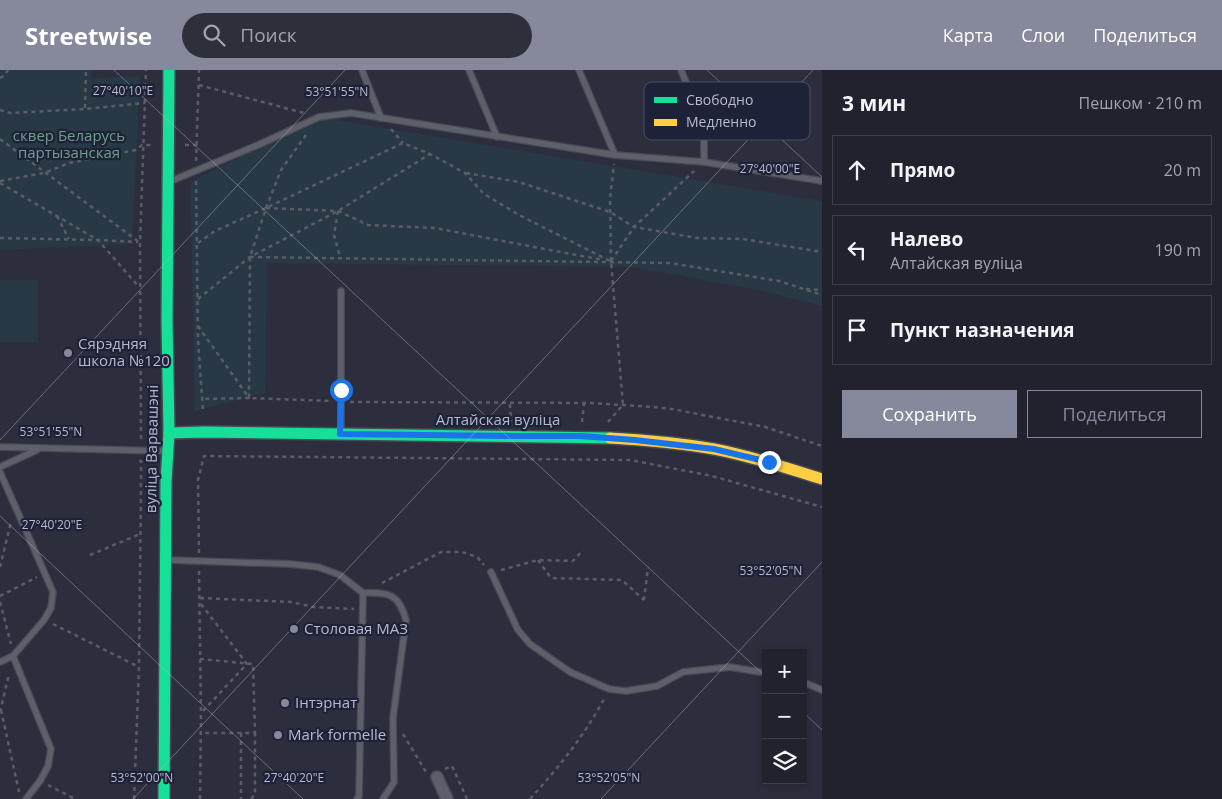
<!DOCTYPE html>
<html lang="ru">
<head>
<meta charset="utf-8">
<style>
  body { margin:0; font-family:"Open Sans",sans-serif; background:#2d2f3a; color:#f1f3f6 }
  .controls { position:absolute; right:15px; bottom:15px; display:grid; overflow:hidden; border-radius:0px; box-shadow:0 2px 8px #0003 }
  .controls button { width:45px; height:45px; display:grid; place-items:center; padding:0; border:0; border-bottom:1px solid #3e3f4a; background:#21222e; color:#f1f3f6; font:25px sans-serif }
  .stop { position:absolute; width:15px; height:15px; margin:-11px; border:4px solid #1a73e8; border-radius:50%; background:#fff }
  .stop.end { background:#1a73e8; border-color:#fff; box-shadow:0 1px 5px #0008 }
  .list { margin:0; padding:0; list-style:none }
  h2 { display:flex; justify-content:space-between; align-items:center; height:65px; margin:0; padding:0 20px; font-size:21px }
  h2 small { font-size:16px; font-weight:400; color:#a2a4aa }
  .list li { display:grid; grid-template-columns:32px 1fr auto; gap:15px; align-items:center; box-sizing:border-box; height:70px; margin:0 10px 10px; padding:0 10px; border:1px solid #3e3f4a; border-radius:0px }
  .list b { display:block; font-size:19px; white-space:nowrap }
  .list p { margin:0; font-size:16px; white-space:nowrap; color:#a2a4aa }
  .list em { font-size:16px; font-style:normal; color:#a2a4aa }
  .actions { display:flex; gap:10px; padding:15px 20px }
  .actions a { flex:1; padding:11px 0; border:1px solid #86889b; border-radius:0px; text-align:center; font-size:18px; color:#86889b }
  .actions .main { background:#86889b; color:#fff }
  .icon { flex:none; width:28px; height:28px; fill:none; stroke:currentColor; stroke-width:2; stroke-linecap:round; stroke-linejoin:round }
  .map { position:relative; flex:none; width:822px; height:729px; overflow:hidden }
  header { display:flex; align-items:center; gap:30px; box-sizing:border-box; height:70px; padding:0 25px; background:#86889b; color:#fff }
  header strong { font-size:24px }
  nav { display:flex; gap:28px; margin-inline-start:auto; font-size:18px }
  .search { width:350px; height:45px; background:#2d2f3a; display:flex; align-items:center; gap:12px; box-sizing:border-box; padding:0 18px; border-radius:28px; color:#a2a4aa; font-size:19px }
  main { display:flex }
  aside { flex:1; background:#21222e }
  .map>svg:first-child { display:block }
  .green { fill:#283844 }
  .lines { fill:none; stroke-linecap:round; stroke-linejoin:round }
  .lane-casing { stroke:#474954; stroke-width:8 }
  .street-casing { stroke:#474954; stroke-width:14 }
  .fast-casing { stroke:#474954; stroke-width:14 }
  .slow-casing { stroke:#474954; stroke-width:14 }
  .path { stroke:#5a5d67; stroke-width:2.5; stroke-dasharray:4 4; stroke-linecap:butt }
  .lane { stroke:#5d5f6b; stroke-width:5.5 }
  .street { stroke:#5d5f6b; stroke-width:11 }
  .fast { stroke:#16e098; stroke-width:11 }
  .slow { stroke:#ffcf43; stroke-width:11 }
  .route { stroke:#1a73e8; stroke-width:6 }
  .ticks { fill:none; stroke:#b7b9cd; stroke-width:1; stroke-opacity:0.45 }
  .poi-dot { fill:#86889b; stroke:#1e2239; stroke-width:2 }
  .labels { text-anchor:middle; stroke-width:4.5; stroke-linejoin:round; paint-order:stroke }
  .park-label { font-size:15px; fill:#6da087; stroke:#1e2239 }
  .poi-label { font-size:15px; fill:#b7b9cd; stroke:#1e2239; text-anchor:start }
  .street-label { font-size:15px; fill:#b7b9cd; stroke:#1e2239 }
  .key { fill:#1e2239; stroke:#4c4f65; stroke-width:1 }
  .key-label { font-size:14px; fill:#b7b9cd }
  .ticks-label { font-size:12px; text-anchor:middle; fill:#b7b9cd; stroke:#1e2239; stroke-width:4.5; stroke-linejoin:round; paint-order:stroke }
</style>
</head>
<body>
<header>
<strong>Streetwise</strong>
<div class="search"><svg class="icon" aria-label="search" viewBox="0 0 24 24"><circle cx="10" cy="10" r="6"/><path d="M15 15l6 6"/></svg>Поиск</div>
<nav><a>Карта</a><a>Слои</a><a>Поделиться</a></nav>
</header>
<main>
<div class="map">
<svg width="822" height="729" viewBox="0 0 822 729">
  <rect width="100%" height="100%" fill="#2c2e3d"/>
  <!-- green -->
  <g class="green">
    <path d="M0,0H91L92,8L140,6L132,174L0,180Z"/>
    <path d="M319,47L822,131V236L762,221L633,197L267,193L265,323L195,341L190,112Z"/>
    <rect x="0" y="210" width="38" height="62"/>
  </g>
  <g class="lines">
    <defs>
      <g id="lane">
        <path d="M362,0L381,48"/>
        <path d="M469,0L497,67"/>
        <path d="M579,0L615,85"/>
        <path d="M681,0L704,58V92"/>
        <path d="M171,111L258,75L319,47L351,43L615,85L704,92L822,111"/>
        <path d="M341,361V221"/>
        <path d="M0,377L165,381"/>
        <path d="M0,397L37,380"/>
        <path d="M0,402L53,522L51,538L44,550L13,586L0,592"/>
        <path d="M168,490L290,494L318,497L340,505L363,523L359,726L357,729"/>
        <path d="M491,502L518,560L530,574L570,602L609,619L626,621L657,616L683,602L730,597L766,603"/>
        <path d="M363,523C389,522 399,524 406,550L393,648L394,712L383,729"/>
        <path d="M13,586L51,679L48,696L40,711L26,729"/>
        <path d="M803,612L822,620"/>
      </g>
      <path id="street" d="M437,707L447,729"/>
      <g id="fast">
        <path d="M169,363L204,362L610,368"/>
        <path d="M164,729L166,411L169,363L167,250L169,0"/>
      </g>
      <path id="slow" d="M610,368C645,370 680,373 714,379C751,386 787,398 822,409"/>
    </defs>
    <!-- lane casing -->
    <use href="#lane" class="lane-casing"/>
    <!-- street casing -->
    <use href="#street" class="street-casing"/>
    <!-- fast casing -->
    <use href="#fast" class="fast-casing"/>
    <!-- slow casing -->
    <use href="#slow" class="slow-casing"/>
    <!-- path -->
    <g class="path">
      <path d="M0,8L4,6L8,0"/>
      <path d="M199,15L304,43"/>
      <path d="M85,38L86,0"/>
      <path d="M0,40L10,43L85,39L145,33"/>
      <path d="M391,59L403,73"/>
      <path d="M306,65L281,100L266,138L250,187L249,328L332,331"/>
      <path d="M0,69L139,172"/>
      <path d="M185,75H197"/>
      <path d="M196,91L199,0"/>
      <path d="M466,103L519,112L610,142L634,157L697,168L743,169L822,182"/>
      <path d="M0,111L44,103L69,93L136,80L142,75H151"/>
      <path d="M196,111L198,270L203,341"/>
      <path d="M0,113L98,170L139,217"/>
      <path d="M266,138L338,141L368,155L435,158L603,190"/>
      <path d="M338,141L334,165L340,187"/>
      <path d="M57,146L69,169"/>
      <path d="M0,168L98,170L138,172"/>
      <path d="M198,173L215,161L266,138L403,73L430,84L465,103L484,124L519,145L610,191"/>
      <path d="M250,187L670,193L779,211L822,225"/>
      <path d="M611,191L634,157L694,101"/>
      <path d="M611,191L610,129L614,94"/>
      <path d="M806,219L822,220"/>
      <path d="M198,229L250,187L338,141L430,84"/>
      <path d="M198,256L249,328L201,329"/>
      <path d="M350,332L590,333L653,337L672,339L765,357L822,376"/>
      <path d="M510,334L511,352"/>
      <path d="M582,352L584,333"/>
      <path d="M608,352L623,335L611,191"/>
      <path d="M141,369L140,173L146,0"/>
      <path d="M199,483L198,410L204,386L630,390L712,406L822,437"/>
      <path d="M90,485L140,464"/>
      <path d="M538,490L551,508L622,510L644,530"/>
      <path d="M0,497L11,452"/>
      <path d="M501,500L538,490L573,491L583,480"/>
      <path d="M199,501L201,643L200,729"/>
      <path d="M382,513L441,482H462L477,487L484,495"/>
      <path d="M0,526L37,507"/>
      <path d="M200,528L291,532L314,537L354,539"/>
      <path d="M644,530L648,498"/>
      <path d="M0,532L11,574"/>
      <path d="M201,534L247,594L202,642"/>
      <path d="M53,554L139,597"/>
      <path d="M200,589L253,594L255,663H201"/>
      <path d="M1,640L19,722"/>
      <path d="M0,642L9,604"/>
      <path d="M241,663V729"/>
      <path d="M403,664L426,702"/>
      <path d="M445,699L452,696L467,729"/>
      <path d="M48,715L75,729"/>
      <path d="M134,729L139,597L141,413V391H139"/>
      <path d="M251,729L255,724V663"/>
      <path d="M530,729C559,697 585,665 605,627"/>
    </g>
    <!-- lane -->
    <use href="#lane" class="lane"/>
    <!-- street -->
    <use href="#street" class="street"/>
    <!-- fast -->
    <use href="#fast" class="fast"/>
    <!-- slow -->
    <use href="#slow" class="slow"/>
  </g>
  <g class="lines">
    <!-- route -->
    <path class="route" d="M341,320L340,364L512,366H580L635,370L714,379L769,392"/>
  </g>
  <!-- ticks -->
  <path class="ticks" d="M114,0L766,607M707,0L822,107M0,370L345,0M0,446L303,729M803,642L822,660M133,729L813,0M601,729L822,492"/>
  <!-- markers -->
  <g class="poi-dot">
    <circle cx="68" cy="283" r="5"/>
    <circle cx="294" cy="559" r="5"/>
    <circle cx="285" cy="633" r="5"/>
    <circle cx="278" cy="665" r="5"/>
  </g>
  <g class="labels">
    <!-- park labels -->
    <g class="park-label">
      <text x="69" y="71">сквер Беларусь<tspan x="69" dy="17">партызанская</tspan></text>
    </g>
    <!-- poi labels -->
    <g class="poi-label">
      <text x="78" y="279">Сярэдняя<tspan x="78" dy="17">школа №120</tspan></text>
      <text x="304" y="564">Столовая МАЗ</text>
      <text x="295" y="638">Інтэрнат</text>
      <text x="288" y="670">Mark formelle</text>
    </g>
    <!-- street labels -->
    <g class="street-label">
      <text x="498" y="355">Алтайская вуліца</text>
      <text transform="translate(152 379) rotate(-89)" y="5">вуліца Варвашэні</text>
    </g>
  </g>
  <!-- legend -->
  <rect x="644" y="12" width="166" height="58" rx="8" class="key"/>
  <rect x="654" y="27" width="23" height="6" fill="#16e098"/>
  <rect x="654" y="49" width="23" height="7" fill="#ffcf43"/>
  <g class="key-label">
    <text x="686" y="35">Свободно</text>
    <text x="686" y="57">Медленно</text>
  </g>
  <g class="ticks-label">
    <text x="123" y="25">27°40'10"E</text>
    <text x="337" y="26">53°51'55"N</text>
    <text x="770" y="103">27°40'00"E</text>
    <text x="51" y="366">53°51'55"N</text>
    <text x="52" y="459">27°40'20"E</text>
    <text x="771" y="505">53°52'05"N</text>
    <text x="142" y="712">53°52'00"N</text>
    <text x="609" y="712">53°52'05"N</text>
    <text x="294" y="712">27°40'20"E</text>
  </g>
</svg>
<div class="controls">
<button>+</button>
<button>−</button>
<button><svg class="icon" aria-label="layers" viewBox="0 0 24 24"><path d="M12 4l9 5-9 5-9-5zM3 14l9 5 9-5"/></svg></button>
</div>
<div class="stop" style="left:341px;top:320px"></div>
<div class="stop end" style="left:769px;top:392px"></div>
</div>
<aside>
<h2>3 мин<small>Пешком · 210 m</small></h2>
<ul class="list">
<li><svg class="icon" aria-label="ahead" viewBox="0 0 24 24"><path d="M12 20V5M6 11l6-6 6 6"/></svg><div><b>Прямо</b></div><em>20 m</em></li>
<li><svg class="icon" aria-label="left" viewBox="0 0 24 24"><path d="M17 20v-9H6M10 6l-5 5 5 5"/></svg><div><b>Налево</b><p>Алтайская вуліца</p></div><em>190 m</em></li>
<li><svg class="icon" aria-label="arrive" viewBox="0 0 24 24"><path d="M6 21V4h12l-3 4 3 4H6"/></svg><div><b>Пункт назначения</b></div></li>
</ul>
<div class="actions"><a class="main">Сохранить</a><a>Поделиться</a></div>
</aside>
</main>
</body>
</html>
